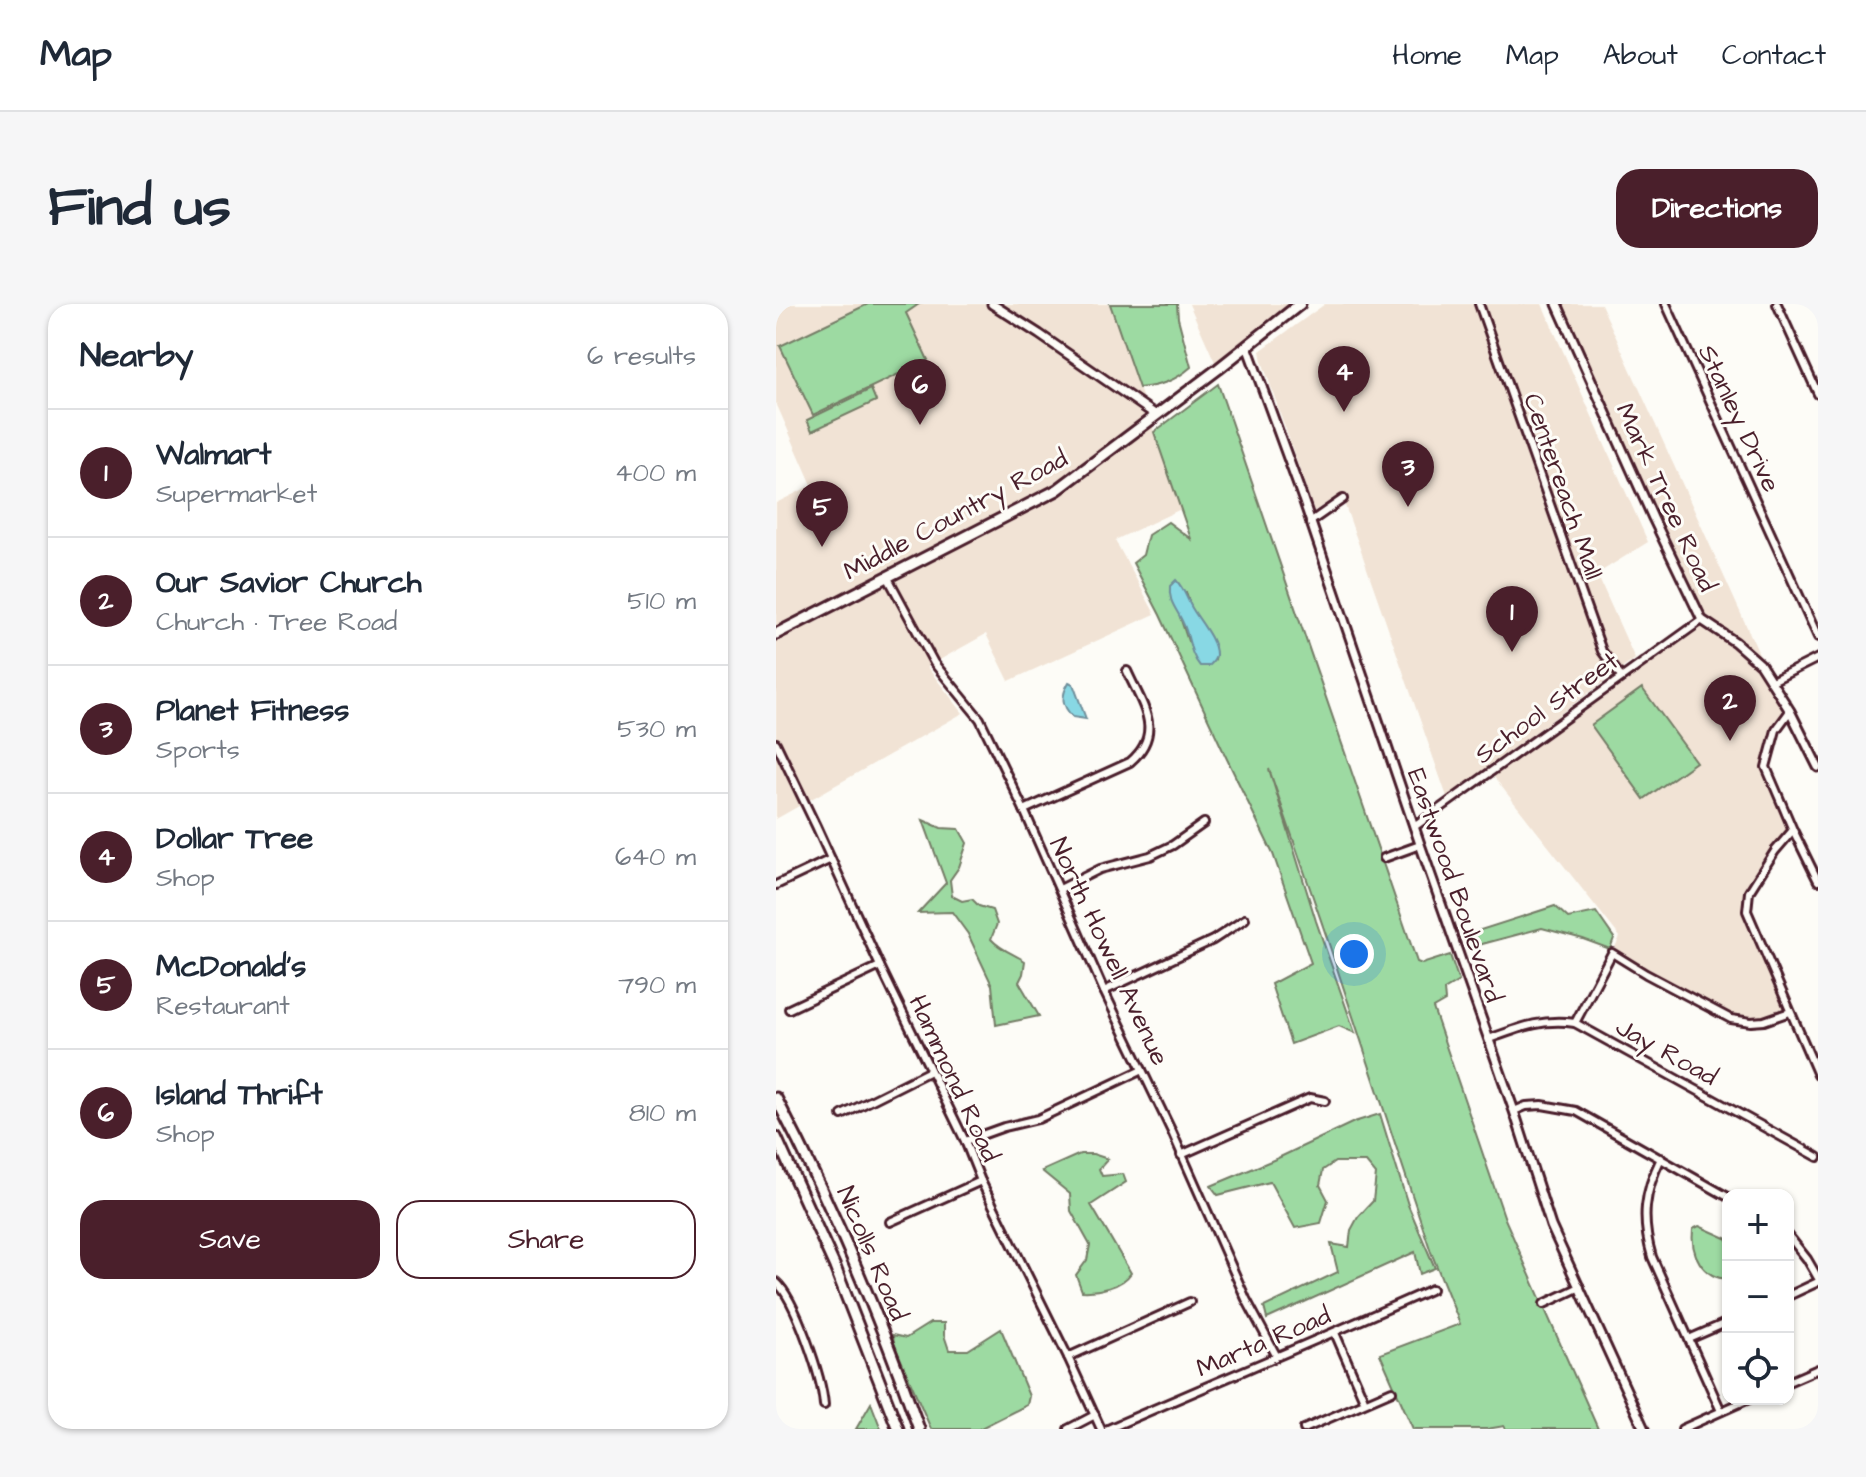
<!DOCTYPE html>
<html lang="en">
<head>
<meta charset="utf-8">
<style>
  body { margin:0; font-family:"Architects Daughter",sans-serif; background:#f6f6f7; color:#1f2937 }
  .controls { position:absolute; right:24px; bottom:24px; display:grid; overflow:hidden; border-radius:16px; box-shadow:0 2px 6px #0004 }
  .controls button { width:72px; height:72px; display:grid; place-items:center; padding:0; border:0; border-bottom:2px solid #e0e1e3; background:#fff; color:#1f2937; font:40px sans-serif }
  .you { position:absolute; left:578px; top:650px; width:28px; height:28px; margin:-20px; border:6px solid #fff; border-radius:50%; background:#1a73e8; box-shadow:0 0 0 12px #1a73e833 }
  .badge { display:grid; place-items:center; width:52px; height:52px; border-radius:50%; background:#4a1f2b; color:#fff; font-size:26px; font-weight:700 }
  .pin { position:absolute; translate:-50% -66px; filter:drop-shadow(0 2px 4px #0008) }
  .pin::after { content:''; position:absolute; top:42px; width:28px; height:24px; background:inherit; clip-path:polygon(0 0,100% 0,50% 100%) }
  .list { margin:0; padding:0; list-style:none }
  h2 { display:flex; justify-content:space-between; align-items:center; height:104px; margin:0; padding:0 32px; font-size:34px }
  h2 small { font-size:26px; font-weight:400; color:#747a83 }
  .list li { display:grid; grid-template-columns:52px 1fr auto; gap:24px; align-items:center; box-sizing:border-box; height:128px; padding:0 32px; border-top:2px solid #e0e1e3 }
  .list b { display:block; font-size:30px; white-space:nowrap }
  .list p { margin:0; font-size:26px; white-space:nowrap; color:#747a83 }
  .list em { font-size:26px; font-style:normal; color:#747a83 }
  .actions { display:flex; gap:16px; padding:24px 32px }
  .actions a { flex:1; padding:18px 0; border:2px solid #4a1f2b; border-radius:24px; text-align:center; font-size:28px; color:#4a1f2b }
  .actions .main { background:#4a1f2b; color:#fff }
  .icon { flex:none; width:44px; height:44px; fill:none; stroke:currentColor; stroke-width:2; stroke-linecap:round; stroke-linejoin:round }
  .map { position:relative; flex:none; width:1042px; height:1125px; overflow:hidden; border-radius:24px }
  header { display:flex; align-items:center; gap:48px; box-sizing:border-box; height:112px; padding:0 40px; background:#fff; border-bottom:2px solid #e0e1e3 }
  header strong { font-size:38px }
  nav { display:flex; gap:44px; margin-inline-start:auto; font-size:28px }
  .intro { display:flex; align-items:center; justify-content:space-between; box-sizing:border-box; height:192px; padding:0 48px }
  h1 { margin:0; font-size:56px }
  .button { padding:20px 36px; border-radius:24px; background:#4a1f2b; color:#fff; font-size:28px; font-weight:700 }
  main { display:flex; gap:48px; padding:0 48px }
  aside { flex:1; background:#fff; border-radius:24px; box-shadow:0 2px 6px #0004 }
  .map>svg:first-child { display:block }
  .built { fill:#f1e3d5 }
  .green { fill:#9ddaa2; stroke:#747c66; stroke-width:2; fill-rule:evenodd }
  .water { fill:#88d8e4; stroke:#6f8e9a; stroke-width:2 }
  .lines { fill:none; stroke-linecap:round; stroke-linejoin:round }
  .minor-casing { stroke:#4a1f2b; stroke-width:12 }
  .tertiary-casing { stroke:#4a1f2b; stroke-width:13 }
  .primary-casing { stroke:#4a1f2b; stroke-width:15 }
  .trunk-casing { stroke:#4a1f2b; stroke-width:15 }
  .minor { stroke:#fdfcf7; stroke-width:6 }
  .tertiary { stroke:#fdfcf7; stroke-width:7 }
  .primary { stroke:#fdfcf7; stroke-width:9 }
  .trunk { stroke:#fdfcf7; stroke-width:9 }
  .labels { text-anchor:middle; stroke-width:6; stroke-linejoin:round; paint-order:stroke }
  .street-label { font-size:26px; fill:#4a1f2b; stroke:#fdfcf7 }
</style>
</head>
<body>
<header>
<strong>Map</strong>
<nav><a>Home</a><a>Map</a><a>About</a><a>Contact</a></nav>
</header>
<div class="intro"><h1>Find us</h1><a class="button">Directions</a></div>
<main>
<aside>
<h2>Nearby<small>6 results</small></h2>
<ul class="list">
<li><span class="badge">1</span><div><b>Walmart</b><p>Supermarket</p></div><em>400 m</em></li>
<li><span class="badge">2</span><div><b>Our Savior Church</b><p>Church · Tree Road</p></div><em>510 m</em></li>
<li><span class="badge">3</span><div><b>Planet Fitness</b><p>Sports</p></div><em>530 m</em></li>
<li><span class="badge">4</span><div><b>Dollar Tree</b><p>Shop</p></div><em>640 m</em></li>
<li><span class="badge">5</span><div><b>McDonald's</b><p>Restaurant</p></div><em>790 m</em></li>
<li><span class="badge">6</span><div><b>Island Thrift</b><p>Shop</p></div><em>810 m</em></li>
</ul>
<div class="actions"><a class="main">Save</a><a>Share</a></div>
</aside>
<div class="map">
<svg width="1042" height="1125" viewBox="0 0 1042 1125">
  <rect width="100%" height="100%" fill="#fdfcf7"/>
  <filter id="ink" filterUnits="userSpaceOnUse"><feTurbulence type="fractalNoise" baseFrequency=".0125" numOctaves="2"/><feDisplacementMap in="SourceGraphic" scale="16" xChannelSelector="R" yChannelSelector="G"/><feConvolveMatrix kernelMatrix="1 2 1 2 8 2 1 2 1" color-interpolation-filters="sRGB"/></filter>
  <g filter="url(#ink)">
    <!-- built -->
    <g class="built">
      <path d="M0,0H334L405,205L339,236L379,310L233,377L210,330L151,363L187,409L0,515V199L36,181L0,99Z"/>
      <path d="M413,0H524L442,65Z"/>
      <path d="M549,0H766L872,238L821,270L859,355L671,493L565,190L538,207L486,57L484,47Z"/>
      <path d="M781,0H825L984,352L980,355L1014,407L1000,426L990,463L1017,526L973,588L971,607L1014,708L988,717L955,715L836,649L844,633L714,468L926,316Z"/>
    </g>
    <!-- green -->
    <g class="green">
      <path d="M92,0H143L130,9L152,56L37,111L4,42Z"/>
      <path d="M334,0H401L402,14L415,63C399,77 384,82 363,84Z"/>
      <path d="M442,80L641,658L646,660L674,651L683,677L668,686L669,697L657,704L729,915L822,1125H730L728,1122L711,1125H637L604,1050L684,1020L655,948L550,631L493,465L540,617L579,729L563,722L515,740L495,680L535,659L497,550L450,453L384,311L357,259L367,251L372,231L392,218L415,235L378,128ZM410,288C410,289 414,300 414,301C422,319 443,335 439,356L412,337L404,313Z"/>
      <path d="M95,85L100,97L36,127L31,116Z"/>
      <path d="M866,384L920,458L868,495L815,421Z"/>
      <path d="M147,516L165,524L183,525L191,539L183,563L174,576L176,592L186,597L196,595L203,602L216,606L221,620L215,635C225,646 236,649 249,657L247,670L243,678L263,712L220,721L216,681L192,630L176,608L142,609L170,579Z"/>
      <path d="M779,602L792,614L820,608L838,634L834,645L807,635L766,624L691,644L695,629Z"/>
      <path d="M604,810L632,901L659,964L644,970L639,948L491,1015L488,1003L562,968L555,940L573,943L575,926L582,913L597,897L600,870L590,858H559L547,866L544,881L552,896L545,919L519,924L494,878L442,891L435,882L502,854L578,818Z"/>
      <path d="M304,850H317L332,855L323,865L326,872L347,870L350,878L315,901L355,969C346,983 321,988 306,987L300,971L311,956L314,941L295,907L294,890L266,867Z"/>
      <path d="M923,922L952,935V975C926,974 914,949 917,925Z"/>
      <path d="M154,1019H168V1031L173,1046H192L225,1025L253,1092L251,1101L203,1125H155L118,1040L117,1031L130,1034Z"/>
      <path d="M95,1099L105,1125H80Z"/>
    </g>
    <!-- water -->
    <g class="water">
      <path d="M400,276C409,286 410,293 416,304C423,316 441,337 440,351C439,356 437,358 433,362H424C413,349 414,333 407,319C401,305 392,298 394,282Z"/>
      <path d="M293,378L297,380L310,415L297,413C285,401 285,392 293,378Z"/>
    </g>
    <g class="lines">
      <defs>
        <g id="minor">
          <path d="M703,0L826,347L845,373"/>
          <path d="M890,0L1042,333"/>
          <path d="M1001,0L1042,90"/>
          <path d="M534,218L567,195"/>
          <path d="M111,272L158,359L204,415L248,506L328,687L396,828L470,995L500,1051"/>
          <path d="M996,377L1042,354"/>
          <path d="M1014,407L1000,426L990,463L1017,526L1042,577"/>
          <path d="M0,439L40,522L104,662L189,837L205,877L292,1053L325,1125"/>
          <path d="M248,506L354,458C389,428 366,401 351,367"/>
          <path d="M638,523L926,316"/>
          <path d="M1017,526L999,547L973,588L971,607L1042,771"/>
          <path d="M608,554L644,541"/>
          <path d="M0,581L55,555"/>
          <path d="M284,585L324,565L374,552L397,541L428,519"/>
          <path d="M328,687L437,636L469,615"/>
          <path d="M13,705L104,662"/>
          <path d="M799,719L836,649L870,670L955,715L975,718L988,717L1014,708"/>
          <path d="M713,735C743,724 766,714 799,719L1042,853"/>
          <path d="M738,807L750,802L766,801L800,807L952,893"/>
          <path d="M66,811L154,767"/>
          <path d="M189,837L228,823L262,815L366,766"/>
          <path d="M405,851L534,794L549,797"/>
          <path d="M885,854C868,889 865,915 876,953L945,1107"/>
          <path d="M114,918L205,877"/>
          <path d="M1012,931L1031,955L1042,974"/>
          <path d="M0,978C19,994 46,1074 48,1101"/>
          <path d="M1012,992L1042,978"/>
          <path d="M768,1000L804,983"/>
          <path d="M559,1029L589,1098"/>
          <path d="M913,1035L952,1018"/>
          <path d="M292,1053L414,998"/>
          <path d="M1012,1078L1042,1065"/>
          <path d="M292,1125L319,1111"/>
          <path d="M332,1125C440,1078 549,1033 656,985"/>
          <path d="M528,1125L616,1087"/>
          <path d="M906,1125L973,1095"/>
        </g>
        <g id="tertiary">
          <path d="M216,0L263,30L380,111"/>
          <path d="M781,0L877,214L926,316L959,338L984,360L1014,407L1042,463"/>
          <path d="M471,42L527,195L645,543L738,807L775,922L868,1125"/>
        </g>
        <path id="primary" d="M0,330L281,186L442,65L524,0"/>
        <g id="trunk">
          <path d="M0,794C56,901 103,1011 143,1125"/>
          <path d="M0,833L59,963L122,1125"/>
        </g>
      </defs>
      <!-- minor casing -->
      <use href="#minor" class="minor-casing"/>
      <!-- tertiary casing -->
      <use href="#tertiary" class="tertiary-casing"/>
      <!-- primary casing -->
      <use href="#primary" class="primary-casing"/>
      <!-- trunk casing -->
      <use href="#trunk" class="trunk-casing"/>
      <!-- minor -->
      <use href="#minor" class="minor"/>
      <!-- tertiary -->
      <use href="#tertiary" class="tertiary"/>
      <!-- primary -->
      <use href="#primary" class="primary"/>
      <!-- trunk -->
      <use href="#trunk" class="trunk"/>
    </g>
  </g>
  <g class="labels">
    <!-- street labels -->
    <g class="street-label">
      <text transform="translate(964 114) rotate(65)" y="9">Stanley Drive</text>
      <text transform="translate(788 182) rotate(71)" y="9">Centereach Mall</text>
      <text transform="translate(891 193) rotate(65)" y="9">Mark Tree Road</text>
      <text transform="translate(179 210) rotate(-28)" y="9">Middle Country Road</text>
      <text transform="translate(770 403) rotate(-36)" y="9">School Street</text>
      <text transform="translate(680 581) rotate(71)" y="9">Eastwood Boulevard</text>
      <text transform="translate(334 647) rotate(65)" y="9">North Howell Avenue</text>
      <text transform="translate(891 747) rotate(29)" y="9">Jay Road</text>
      <text transform="translate(179 774) rotate(65)" y="9">Hammond Road</text>
      <text transform="translate(97 949) rotate(67)" y="9">Nicolls Road</text>
      <text transform="translate(487 1037) rotate(-23)" y="9">Marta Road</text>
    </g>
  </g>
</svg>
<div class="controls">
<button>+</button>
<button>−</button>
<button><svg class="icon" aria-label="locate" viewBox="0 0 24 24"><circle cx="12" cy="12" r="6"/><path d="M12 2v4M12 18v4M2 12h4M18 12h4"/></svg></button>
</div>
<div class="you"></div>
<div class="pin badge" style="left:736px;top:348px">1</div>
<div class="pin badge" style="left:954px;top:437px">2</div>
<div class="pin badge" style="left:632px;top:203px">3</div>
<div class="pin badge" style="left:568px;top:108px">4</div>
<div class="pin badge" style="left:46px;top:243px">5</div>
<div class="pin badge" style="left:144px;top:121px">6</div>
</div>
</main>
</body>
</html>
